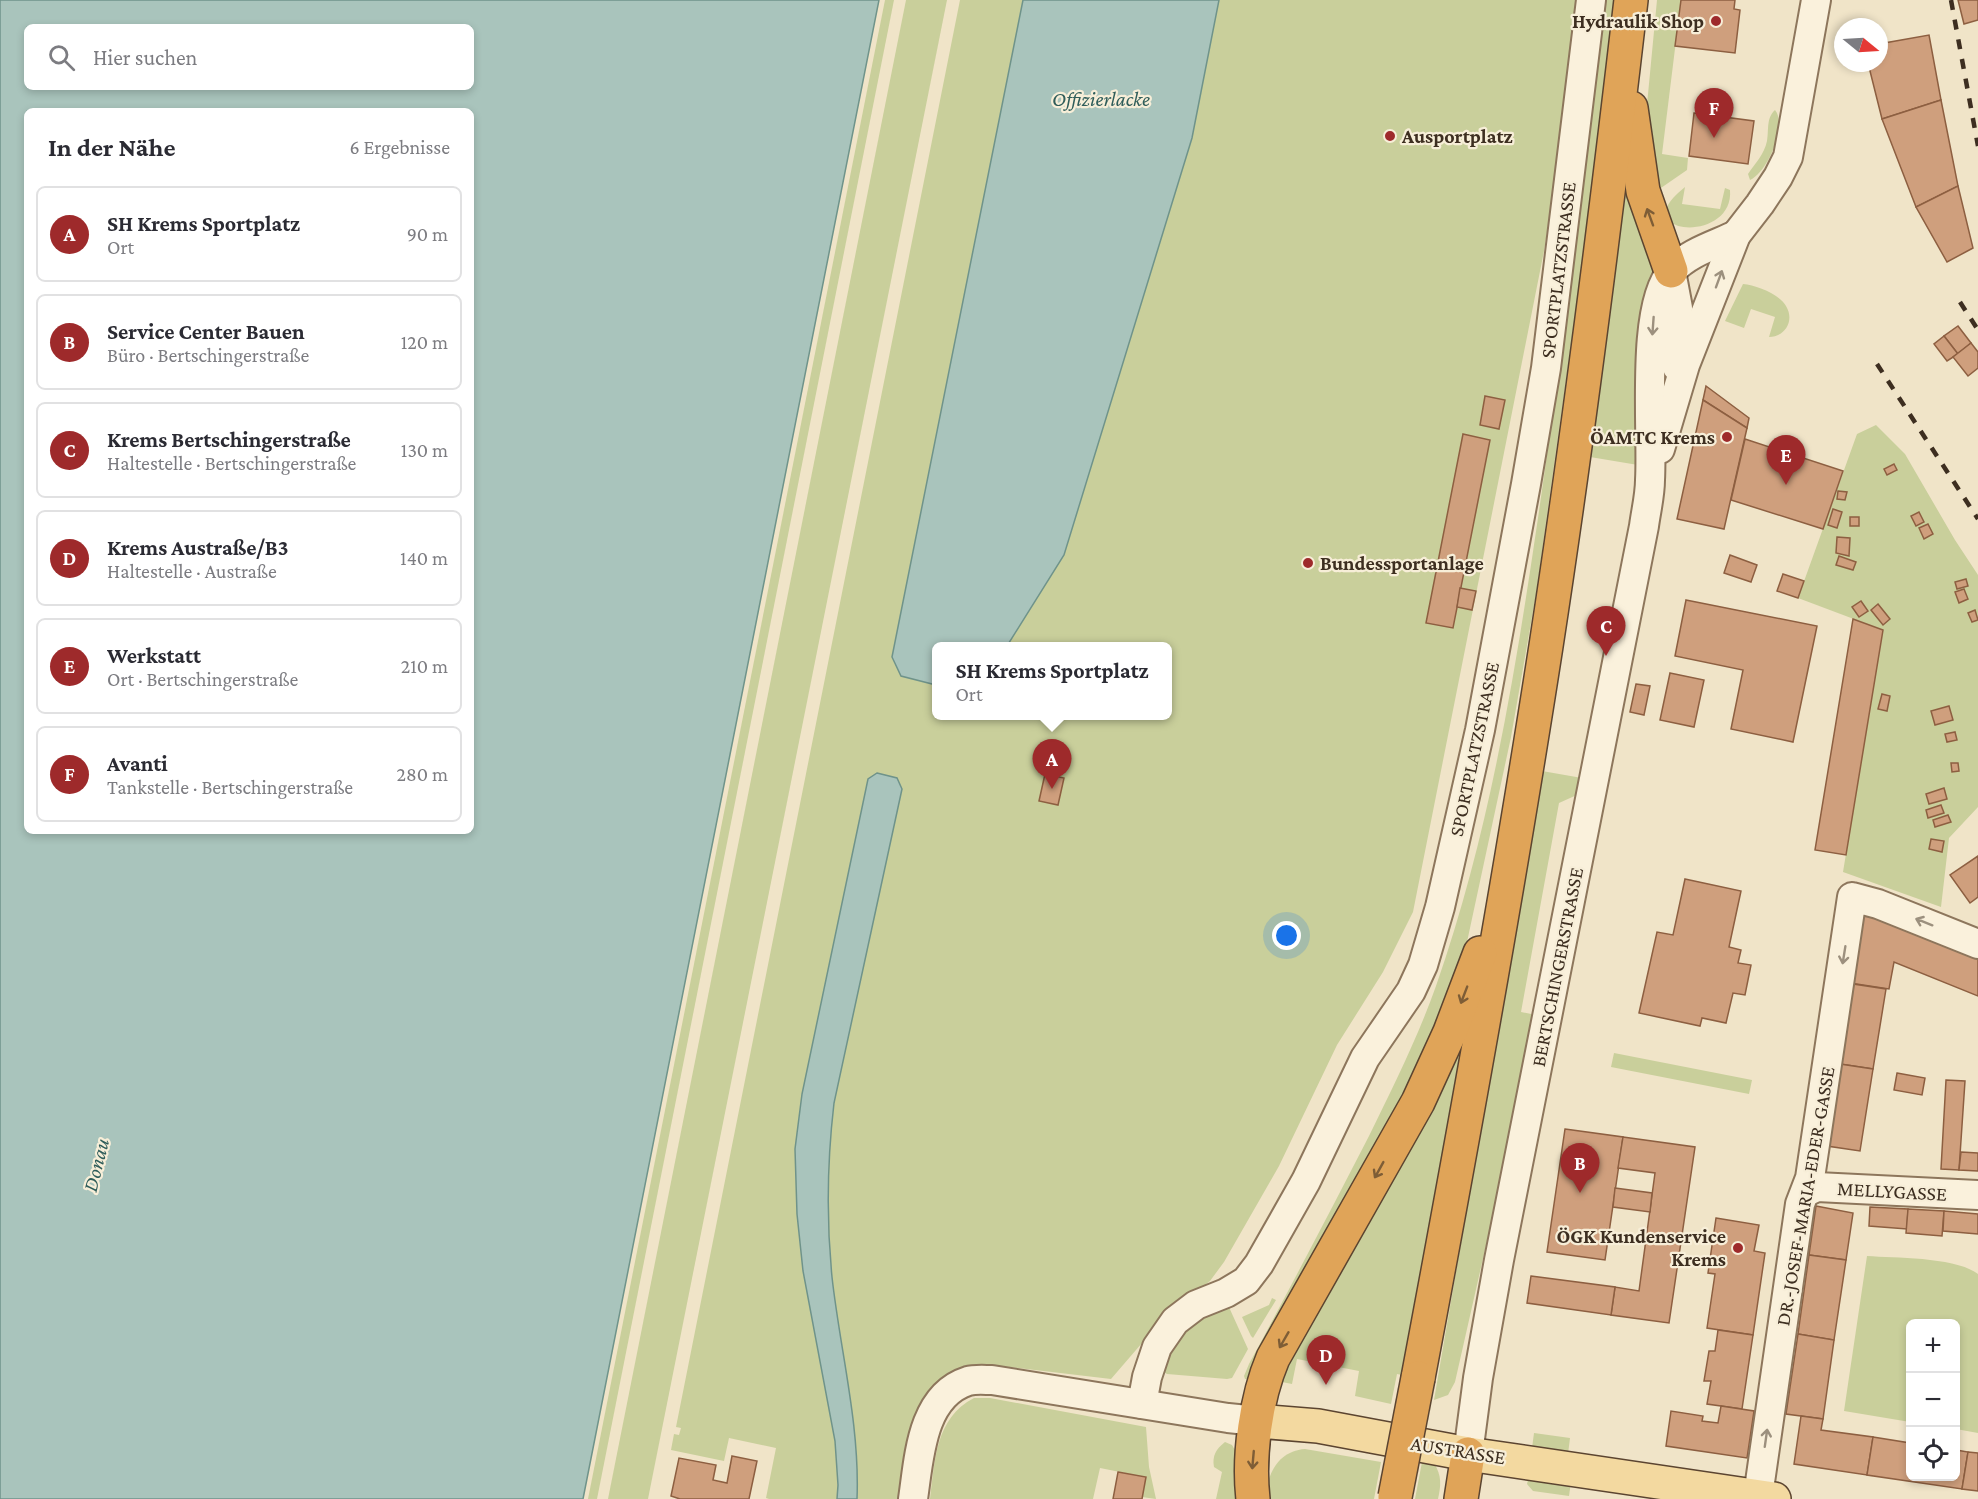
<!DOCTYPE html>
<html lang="de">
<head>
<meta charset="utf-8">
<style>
  body { margin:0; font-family:"Crimson Pro",serif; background:#f2f2f3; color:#2b2b33 }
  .controls { position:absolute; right:18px; bottom:18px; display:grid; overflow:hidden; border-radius:9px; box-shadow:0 3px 9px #0003 }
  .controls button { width:54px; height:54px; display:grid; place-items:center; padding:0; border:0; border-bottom:2px solid #e1e1e2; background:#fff; color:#2b2b33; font:30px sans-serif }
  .compass { position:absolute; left:1834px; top:18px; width:54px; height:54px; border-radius:50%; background:#fff; box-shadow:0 3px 9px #0003; rotate:108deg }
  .you { position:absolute; left:1287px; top:936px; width:21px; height:21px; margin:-15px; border:4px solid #fff; border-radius:50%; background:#1a73e8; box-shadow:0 0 0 9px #1a73e833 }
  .badge { display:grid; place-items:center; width:39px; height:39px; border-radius:50%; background:#9e2a2b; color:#fff; font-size:20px; font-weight:700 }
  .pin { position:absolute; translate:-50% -50px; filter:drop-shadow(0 2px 3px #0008) }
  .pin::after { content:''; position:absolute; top:32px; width:21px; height:18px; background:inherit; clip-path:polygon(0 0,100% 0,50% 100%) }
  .popup { position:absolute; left:932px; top:642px; width:240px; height:78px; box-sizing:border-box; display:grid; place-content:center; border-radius:9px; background:#fff; filter:drop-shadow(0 2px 4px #0005); font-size:20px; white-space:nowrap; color:#7c7c81 }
  .popup b { font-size:22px; color:#2b2b33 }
  .popup::after { content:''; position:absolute; left:50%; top:100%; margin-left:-12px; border:12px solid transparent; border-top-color:#fff }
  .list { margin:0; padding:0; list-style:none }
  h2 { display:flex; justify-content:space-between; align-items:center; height:78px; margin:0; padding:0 24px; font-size:26px }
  h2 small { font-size:20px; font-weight:400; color:#7c7c81 }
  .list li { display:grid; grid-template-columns:39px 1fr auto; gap:18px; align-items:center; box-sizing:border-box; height:96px; margin:0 12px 12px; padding:0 12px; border:2px solid #e1e1e2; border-radius:9px }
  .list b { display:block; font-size:22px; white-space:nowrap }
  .list p { margin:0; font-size:20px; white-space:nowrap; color:#7c7c81 }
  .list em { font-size:20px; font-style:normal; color:#7c7c81 }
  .icon { flex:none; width:33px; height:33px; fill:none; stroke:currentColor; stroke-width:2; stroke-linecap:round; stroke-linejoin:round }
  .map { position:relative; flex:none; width:1978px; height:1499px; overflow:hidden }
  .search { position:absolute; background:#fff; box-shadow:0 3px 9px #0003; left:24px; top:24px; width:450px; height:66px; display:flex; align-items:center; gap:15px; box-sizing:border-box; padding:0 21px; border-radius:9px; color:#7c7c81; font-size:22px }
  .panel { position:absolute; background:#fff; box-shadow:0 3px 9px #0003; left:24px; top:108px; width:450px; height:726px; border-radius:9px }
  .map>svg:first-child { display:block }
  .green { fill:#c9cf9b }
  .water { fill:#a9c4bc; stroke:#6f938a; stroke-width:1.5; fill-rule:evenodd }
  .building { fill:#cf9f7d; stroke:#8d5f41; stroke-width:1.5 }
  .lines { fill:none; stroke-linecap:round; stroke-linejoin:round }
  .minor-casing { stroke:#8d765c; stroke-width:32 }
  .major-casing { stroke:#5b4430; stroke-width:36 }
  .highway-casing { stroke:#5b4430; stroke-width:36 }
  .minor { stroke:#faf1dc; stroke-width:28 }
  .major { stroke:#f3d9a0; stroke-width:33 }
  .highway { stroke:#e0a458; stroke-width:33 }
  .rail { stroke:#3d2e20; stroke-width:4.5; stroke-dasharray:10 10; stroke-linecap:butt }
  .highway-bridge-casing { stroke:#5b4430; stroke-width:36; stroke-linecap:butt }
  .highway-bridge { stroke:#e0a458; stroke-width:33 }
  .oneway { stroke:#7e5d36 }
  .oneway2 { stroke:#9c907e }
  .poi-dot { fill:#9e2a2b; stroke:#f7eed8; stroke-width:2 }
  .labels { text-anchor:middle; stroke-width:4.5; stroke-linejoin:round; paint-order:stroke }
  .poi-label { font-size:20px; font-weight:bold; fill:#3d2e20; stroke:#f7eed8; text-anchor:end }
  .street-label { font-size:20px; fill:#3d2e20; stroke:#f7eed8 }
  .water-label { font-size:21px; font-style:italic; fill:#2f5d5a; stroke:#f7eed8 }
</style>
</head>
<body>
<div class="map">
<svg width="1978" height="1499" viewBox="0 0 1978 1499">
  <rect width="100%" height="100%" fill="#f0e4c8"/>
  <!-- green -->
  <g class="green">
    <path d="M885,0H894L597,1499H588Z"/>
    <path d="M906,0H947L648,1499H608Z"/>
    <path d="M960,0H1023L892,657L901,676L936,685V716H1168V646H1007L1064,555L1192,138L1219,0H1577L1569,89L1544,251L1413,912L1383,972L1337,1045L1279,1166L1224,1262L1210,1281L1167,1314L1111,1379L992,1365H966L941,1380L919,1408L908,1442L901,1499H857C860,1425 840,1350 832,1277C828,1235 827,1195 828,1154L868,779L802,1094L795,1149L797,1214L803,1271L835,1441L838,1485L837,1499H769L766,1498L776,1448L729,1438L724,1461L671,1450L674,1434L679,1435L681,1428L676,1427Z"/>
    <path d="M1606,0H1616L1582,266L1536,594L1511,737L1464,956L1440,1027L1252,1374L1248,1379H1245L1244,1376L1249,1364C1290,1288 1330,1212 1369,1136C1393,1087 1418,1037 1436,986C1489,835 1515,675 1538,518C1563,346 1585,173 1606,0Z"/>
    <path d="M1657,0H1681L1662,154L1688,158L1687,170L1658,190L1646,115Z"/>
    <path d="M1775,110C1788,125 1767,173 1750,180L1748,174C1755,163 1764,155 1767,141C1769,130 1766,118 1775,110Z"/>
    <path d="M1627,174L1657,264L1638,465L1590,457Z"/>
    <path d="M1685,187L1682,204L1720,209L1725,188L1730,190C1734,237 1652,237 1668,205C1672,198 1679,192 1685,187Z"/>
    <path d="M1743,284C1756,285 1779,294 1786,306C1795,321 1785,337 1769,337L1775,317L1751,309L1744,328L1725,321Z"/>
    <path d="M1876,425L1905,454L1955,540L1978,575V807L1949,838L1941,907L1843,872L1883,630L1798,598L1857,434Z"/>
    <path d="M1542,771L1582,778L1579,794L1559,803L1521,1012L1536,1015L1518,1104L1455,1382L1448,1395L1434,1400Z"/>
    <path d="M1462,1035L1467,1036L1402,1375L1397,1374L1391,1404L1355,1396L1359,1371L1297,1359L1292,1384L1277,1381Z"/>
    <path d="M1614,1053L1752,1080L1749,1094L1611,1067Z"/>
    <path d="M1867,1256C1896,1258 1956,1257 1978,1274V1433L1956,1429V1324H1910V1422L1844,1411Z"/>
    <path d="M1272,1298L1276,1300L1253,1338L1251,1336L1242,1317L1269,1305Z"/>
    <path d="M1228,1305L1248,1349L1232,1378L1227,1379L1167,1374L1164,1372C1159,1356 1188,1324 1202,1316C1210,1312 1219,1309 1228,1305Z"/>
    <path d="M974,1398H990L1146,1427L1149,1467L1156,1499L1142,1497L1145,1477L1100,1468L1093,1499H930C935,1461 935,1418 974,1398Z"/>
    <path d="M1534,1433L1570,1438L1568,1454L1532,1448Z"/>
    <path d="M1225,1442L1232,1445L1236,1452L1242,1499H1216L1222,1472L1214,1467C1212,1456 1216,1449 1225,1442Z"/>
    <path d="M1305,1449L1381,1462L1374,1499H1265C1267,1474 1278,1451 1305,1449Z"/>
    <path d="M1422,1462L1434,1463C1442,1476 1441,1485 1438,1499H1415Z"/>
    <path d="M1529,1475L1571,1482L1569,1496L1533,1491L1527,1484Z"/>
  </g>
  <!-- water -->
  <g class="water">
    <path d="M0,0H879L583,1499H0ZM27,27H471V87H27ZM27,111H471V831H27Z"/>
    <path d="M1023,0H1219L1192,138L1064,555L1007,646H936V685L901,676L892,657Z"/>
    <path d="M877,773L897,778L902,789L834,1103C827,1163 826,1217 832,1277C840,1350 860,1424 857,1499H837L838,1485L835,1441L803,1271L797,1214L795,1149L802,1094L868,779Z"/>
  </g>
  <!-- building -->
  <g class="building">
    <path d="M1681,0H1735L1734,9L1740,10L1735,53L1675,46Z"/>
    <path d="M1958,0H1978V20L1964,24Z"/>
    <path d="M1929,35L1941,100L1882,119L1868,63H1879V44Z"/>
    <path d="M1941,100L1958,186L1916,207L1882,119Z"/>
    <path d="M1694,113L1754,121L1748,164L1689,156Z"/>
    <path d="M1958,186L1973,248L1947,262L1916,207Z"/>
    <path d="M1958,326L1971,343L1958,354L1944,336Z"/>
    <path d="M1944,336L1958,354L1947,361L1934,344Z"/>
    <path d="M1971,343L1978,352V368L1968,376L1953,357Z"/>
    <path d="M1706,386L1749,418L1747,428L1703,400Z"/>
    <path d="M1485,396L1505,400L1499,429L1480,425Z"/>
    <path d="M1703,400L1747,428L1724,529L1677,519Z"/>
    <path d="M1463,434L1490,440L1453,628L1426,623Z"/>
    <path d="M1745,439L1843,471L1823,529L1731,500Z"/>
    <path d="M1894,464L1897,470L1887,475L1884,469Z"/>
    <path d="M1838,491L1847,492L1845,500L1837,499Z"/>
    <path d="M1833,509L1842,512L1837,528L1828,525Z"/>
    <path d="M1919,512L1924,522L1916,526L1911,516Z"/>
    <rect x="1850" y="517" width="9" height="9"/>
    <path d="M1928,524L1933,534L1924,539L1919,528Z"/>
    <path d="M1837,537L1850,538L1849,556L1836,553Z"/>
    <path d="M1730,555L1757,565L1751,582L1724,573Z"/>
    <path d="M1839,556L1856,562L1853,570L1836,565Z"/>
    <path d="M1783,574L1804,581L1798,598L1777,591Z"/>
    <path d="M1966,579L1968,586L1957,589L1955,582Z"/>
    <path d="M1460,588L1476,591L1472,610L1457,607Z"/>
    <path d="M1964,589L1968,599L1959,603L1955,592Z"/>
    <path d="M1686,600L1817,626L1793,742L1731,729L1743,670L1675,656Z"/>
    <path d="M1861,601L1868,611L1859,617L1852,607Z"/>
    <path d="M1878,604L1890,619L1883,625L1871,610Z"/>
    <path d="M1975,610L1978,620L1972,622L1968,613Z"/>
    <path d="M1853,619L1883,630L1846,855L1815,850Z"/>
    <path d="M1670,673L1704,680L1694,727L1660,720Z"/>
    <path d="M1636,684L1650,686L1644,715L1630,712Z"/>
    <path d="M1882,694L1890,696L1887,711L1878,709Z"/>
    <path d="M1949,706L1953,720L1935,725L1931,711Z"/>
    <path d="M1955,732L1957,740L1947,742L1945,734Z"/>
    <path d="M1951,763H1958L1959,771L1952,772Z"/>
    <path d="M1045,774L1064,778L1058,805L1039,801Z"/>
    <path d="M1944,788L1947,799L1929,804L1926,794Z"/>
    <path d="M1941,805L1944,813L1928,818L1926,810Z"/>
    <path d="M1948,815L1951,822L1935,827L1933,820Z"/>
    <path d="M1931,839L1944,841L1942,852L1929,849Z"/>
    <path d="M1978,856V897L1970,903L1950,875Z"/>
    <path d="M1685,879L1741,891L1729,947L1741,950L1738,963L1751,965L1745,995L1733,993L1726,1023L1702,1018L1700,1026L1639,1013L1657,932L1673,935Z"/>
    <path d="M1862,912L1978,955V996L1894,962L1889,989L1850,983Z"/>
    <path d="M1853,984L1886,989L1873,1069L1840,1064Z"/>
    <path d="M1840,1064L1873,1069L1860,1151L1827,1146Z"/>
    <path d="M1897,1073L1925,1078L1922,1095L1894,1090Z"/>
    <path d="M1946,1080L1965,1081L1959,1170L1941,1169Z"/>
    <path d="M1565,1129L1623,1137L1605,1260L1547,1252Z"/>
    <path d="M1623,1137L1695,1147L1669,1323L1611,1315L1615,1287L1639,1291L1655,1173L1618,1168Z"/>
    <path d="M1961,1152L1978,1153V1171L1959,1170Z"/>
    <path d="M1615,1188L1652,1193L1650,1212L1613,1207Z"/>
    <path d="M1816,1206L1853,1213L1846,1260L1809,1255Z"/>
    <path d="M1870,1207L1908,1209L1907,1229L1869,1226Z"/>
    <path d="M1908,1209L1944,1211L1942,1236L1906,1233Z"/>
    <path d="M1944,1211L1978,1214V1234L1943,1231Z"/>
    <path d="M1716,1218L1759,1225L1754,1251L1765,1253L1753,1335L1707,1328L1715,1274L1708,1273Z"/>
    <path d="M1809,1255L1846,1260L1834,1340L1798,1334Z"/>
    <path d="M1531,1276L1615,1287L1611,1315L1527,1303Z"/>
    <path d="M1718,1330L1753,1335L1742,1409L1707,1404L1711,1381H1704L1709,1351H1715Z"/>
    <path d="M1798,1334L1834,1340L1823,1419L1786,1414Z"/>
    <path d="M1721,1406L1754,1411L1747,1458L1666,1446L1671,1411L1703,1416L1702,1421L1718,1423Z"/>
    <path d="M1801,1416L1823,1419L1821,1430L1873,1437L1867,1475L1794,1464Z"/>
    <path d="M1873,1437L1910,1443V1476H1956V1450L1968,1452L1962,1489L1867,1475Z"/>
    <path d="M1968,1452L1978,1453V1491L1962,1489Z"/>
    <path d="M732,1456L757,1461L749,1499H680L671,1496L679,1458L716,1465L713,1480L727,1483Z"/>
    <path d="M1118,1472L1146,1477L1142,1499H1113Z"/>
  </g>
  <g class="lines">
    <defs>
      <g id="minor">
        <path d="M1671,271L1678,308L1677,367"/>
        <path d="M1660,449L1685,365L1736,235L1760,204L1778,177L1788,157L1816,0"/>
        <path d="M1806,1192L1817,1187L1978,1195"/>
        <path d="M1142,1404L1147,1377L1157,1347L1175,1321L1196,1305L1226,1293L1246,1281L1259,1264L1306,1181L1365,1058L1411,991L1423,965L1440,907L1480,730L1526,484L1546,368L1591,0"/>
        <path d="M1468,1454L1478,1378L1499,1260L1644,526C1646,511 1650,495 1650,480C1653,431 1640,306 1672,271C1687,253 1715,245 1736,235"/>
        <path d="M1758,1496L1800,1204L1810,1178L1852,897L1878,904L1978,944"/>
        <path d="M913,1499C919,1459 921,1396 968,1381C975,1379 985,1380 992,1380L1228,1418L1257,1421"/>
      </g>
      <path id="major" d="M1257,1421L1318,1426L1468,1454L1774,1499"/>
      <g id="highway">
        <path d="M1631,108L1643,191L1671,271"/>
        <path d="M1418,1378C1464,1134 1508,891 1546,646C1579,431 1606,216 1631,0"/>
        <path d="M1253,1499C1248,1456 1256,1398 1273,1358L1418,1102L1450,1032L1480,953"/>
        <path d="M1461,1499L1468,1454"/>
      </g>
    </defs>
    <!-- minor casing -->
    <use href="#minor" class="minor-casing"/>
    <!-- major casing -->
    <use href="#major" class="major-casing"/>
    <!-- highway casing -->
    <use href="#highway" class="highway-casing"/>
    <!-- minor -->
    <use href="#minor" class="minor"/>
    <!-- major -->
    <use href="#major" class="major"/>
    <!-- highway -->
    <use href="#highway" class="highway"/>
    <!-- rail -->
    <g class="rail">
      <path d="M1951,0L1978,146"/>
      <path d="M1960,302L1978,330"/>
      <path d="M1877,364L1978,519"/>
    </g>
    <defs>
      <path id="highway-bridge" d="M1395,1497L1418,1378"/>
    </defs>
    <!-- highway-bridge casing -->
    <use href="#highway-bridge" class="highway-bridge-casing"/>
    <!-- highway-bridge -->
    <use href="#highway-bridge" class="highway-bridge"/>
  </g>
  <!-- one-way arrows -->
  <defs><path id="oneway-shaft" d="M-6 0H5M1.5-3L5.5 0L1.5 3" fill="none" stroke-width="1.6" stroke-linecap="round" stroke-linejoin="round" transform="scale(1.5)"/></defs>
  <g class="oneway">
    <use href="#oneway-shaft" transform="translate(1650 217) rotate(-110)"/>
    <use href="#oneway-shaft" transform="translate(1464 995) rotate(111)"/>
    <use href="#oneway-shaft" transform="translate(1379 1170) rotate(119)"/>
    <use href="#oneway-shaft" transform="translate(1284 1340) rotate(120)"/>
    <use href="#oneway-shaft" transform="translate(1253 1460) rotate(95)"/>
  </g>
  <g class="oneway2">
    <use href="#oneway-shaft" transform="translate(1719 279) rotate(-70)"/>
    <use href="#oneway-shaft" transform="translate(1653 326) rotate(94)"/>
    <use href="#oneway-shaft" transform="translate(1924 922) rotate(-158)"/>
    <use href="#oneway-shaft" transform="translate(1844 955) rotate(99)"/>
    <use href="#oneway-shaft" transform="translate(1766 1438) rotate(-82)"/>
  </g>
  <!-- markers -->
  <g class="poi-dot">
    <circle cx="1716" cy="21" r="6"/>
    <circle cx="1390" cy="136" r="6"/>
    <circle cx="1727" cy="437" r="6"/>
    <circle cx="1308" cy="563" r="6"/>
    <circle cx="1738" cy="1248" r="6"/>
  </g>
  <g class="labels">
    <!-- poi labels -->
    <g class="poi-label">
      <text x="1704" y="28">Hydraulik Shop</text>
      <text x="1402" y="143" text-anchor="start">Ausportplatz</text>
      <text x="1715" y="444">ÖAMTC Krems</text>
      <text x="1320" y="570" text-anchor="start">Bundessportanlage</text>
      <text x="1726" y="1243">ÖGK Kundenservice<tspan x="1726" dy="23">Krems</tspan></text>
    </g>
    <!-- street labels -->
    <g class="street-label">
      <text transform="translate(1558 270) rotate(-83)" y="7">SPORTPLATZSTRASSE</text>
      <text transform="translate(1474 749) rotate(-78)" y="7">SPORTPLATZSTRASSE</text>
      <text transform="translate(1557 967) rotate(-79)" y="7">BERTSCHINGERSTRASSE</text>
      <text transform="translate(1892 1191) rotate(3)" y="7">MELLYGASSE</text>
      <text transform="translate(1805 1196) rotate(-80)" y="7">DR.-JOSEF-MARIA-EDER-GASSE</text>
      <text transform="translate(1458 1450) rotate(9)" y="7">AUSTRASSE</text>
    </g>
    <!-- water labels -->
    <g class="water-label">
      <text x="1101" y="106">Offizierlacke</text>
      <text transform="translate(96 1165) rotate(-76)" y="7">Donau</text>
    </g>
  </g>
</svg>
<div class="controls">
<button>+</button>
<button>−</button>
<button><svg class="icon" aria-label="locate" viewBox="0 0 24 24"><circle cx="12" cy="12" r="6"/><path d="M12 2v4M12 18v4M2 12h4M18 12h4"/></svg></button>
</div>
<svg class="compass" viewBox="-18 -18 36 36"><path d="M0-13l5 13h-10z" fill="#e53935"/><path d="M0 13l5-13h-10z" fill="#7c7c81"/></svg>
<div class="you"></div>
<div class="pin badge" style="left:1052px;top:789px">A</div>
<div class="popup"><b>SH Krems Sportplatz</b>Ort</div>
<div class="pin badge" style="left:1580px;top:1193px">B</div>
<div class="pin badge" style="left:1606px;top:656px">C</div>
<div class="pin badge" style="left:1326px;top:1385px">D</div>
<div class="pin badge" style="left:1786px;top:485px">E</div>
<div class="pin badge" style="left:1714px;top:138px">F</div>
<div class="search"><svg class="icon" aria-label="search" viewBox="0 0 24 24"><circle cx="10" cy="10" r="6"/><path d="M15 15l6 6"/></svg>Hier suchen</div>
<section class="panel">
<h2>In der Nähe<small>6 Ergebnisse</small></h2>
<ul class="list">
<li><span class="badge">A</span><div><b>SH Krems Sportplatz</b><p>Ort</p></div><em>90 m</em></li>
<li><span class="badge">B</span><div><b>Service Center Bauen</b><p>Büro · Bertschingerstraße</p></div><em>120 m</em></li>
<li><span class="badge">C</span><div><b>Krems Bertschingerstraße</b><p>Haltestelle · Bertschingerstraße</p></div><em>130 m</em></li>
<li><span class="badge">D</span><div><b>Krems Austraße/B3</b><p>Haltestelle · Austraße</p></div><em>140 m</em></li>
<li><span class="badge">E</span><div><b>Werkstatt</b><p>Ort · Bertschingerstraße</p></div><em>210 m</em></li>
<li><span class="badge">F</span><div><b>Avanti</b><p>Tankstelle · Bertschingerstraße</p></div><em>280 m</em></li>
</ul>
</section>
</div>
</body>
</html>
